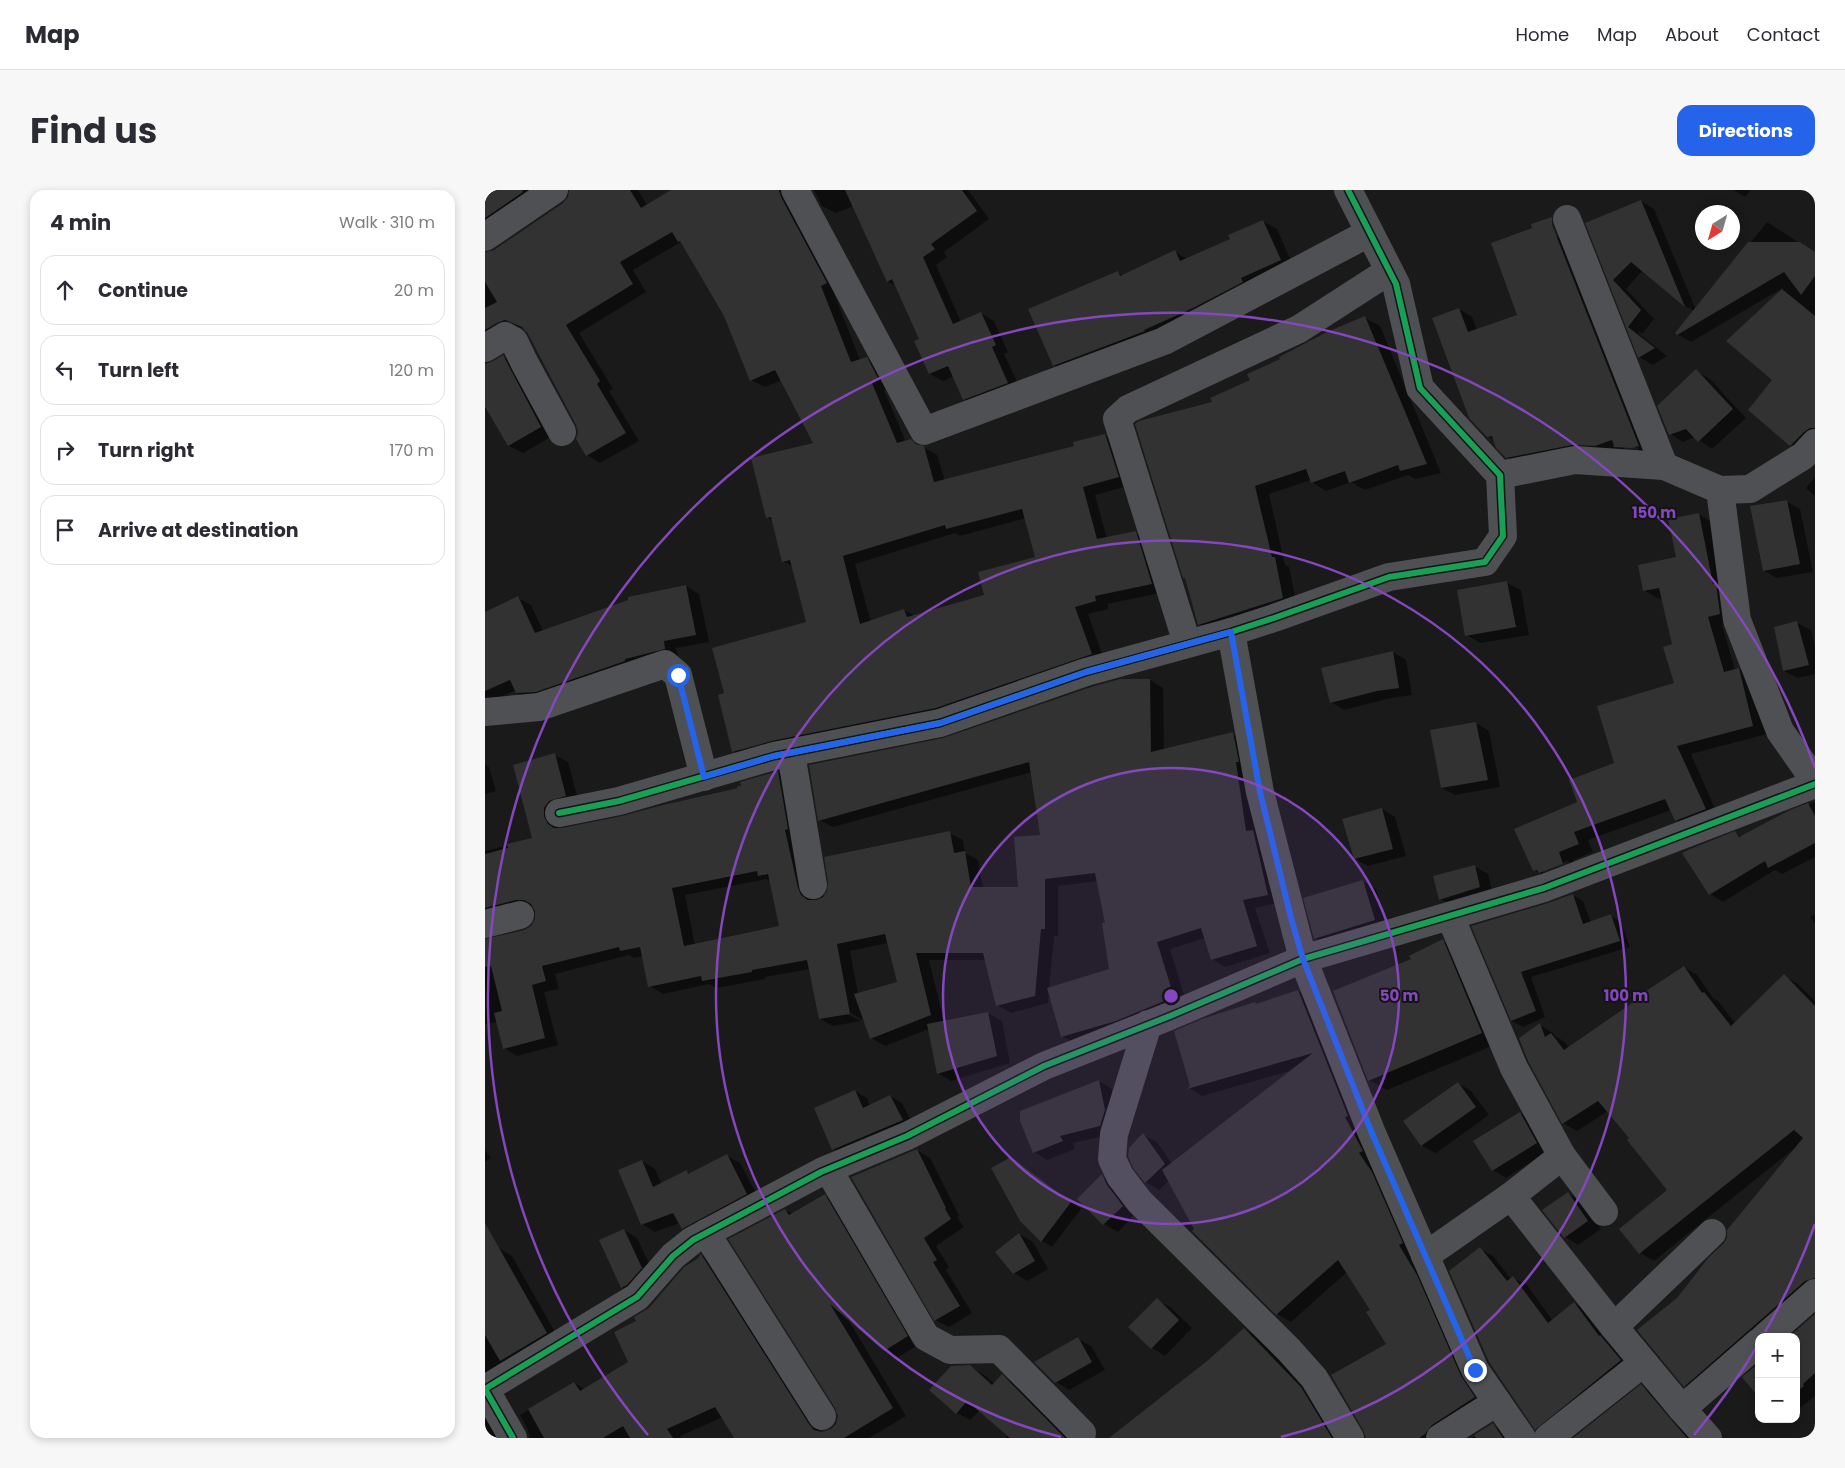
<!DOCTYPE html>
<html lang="en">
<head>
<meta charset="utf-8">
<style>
  body { margin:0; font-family:Poppins,sans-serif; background:#f7f7f7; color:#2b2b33 }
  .controls { position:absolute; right:15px; bottom:15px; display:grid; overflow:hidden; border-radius:10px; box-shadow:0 2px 8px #0003 }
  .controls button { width:45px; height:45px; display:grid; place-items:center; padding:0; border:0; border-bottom:1px solid #e1e1e2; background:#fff; color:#2b2b33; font:25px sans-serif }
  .compass { position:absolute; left:1210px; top:15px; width:45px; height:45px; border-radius:50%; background:#fff; box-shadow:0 2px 8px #0003; rotate:217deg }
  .stop { position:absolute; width:15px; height:15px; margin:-11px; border:4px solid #2563eb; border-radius:50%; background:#fff }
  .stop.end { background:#2563eb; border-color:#fff; box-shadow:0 1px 5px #0008 }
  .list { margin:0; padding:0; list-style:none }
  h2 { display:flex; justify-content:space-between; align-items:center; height:65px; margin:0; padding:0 20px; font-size:21px }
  h2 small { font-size:16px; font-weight:400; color:#7c7c81 }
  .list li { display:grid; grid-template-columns:32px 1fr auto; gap:15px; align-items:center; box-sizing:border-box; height:70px; margin:0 10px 10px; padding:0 10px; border:1px solid #e1e1e2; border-radius:15px }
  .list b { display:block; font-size:19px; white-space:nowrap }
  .list em { font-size:16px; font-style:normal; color:#7c7c81 }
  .icon { flex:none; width:28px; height:28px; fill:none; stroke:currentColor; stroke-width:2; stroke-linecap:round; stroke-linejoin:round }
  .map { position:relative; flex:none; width:1330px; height:1248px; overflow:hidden; border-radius:15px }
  header { display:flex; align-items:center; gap:30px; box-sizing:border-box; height:70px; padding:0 25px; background:#fff; border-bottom:1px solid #e1e1e2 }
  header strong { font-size:24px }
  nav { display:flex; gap:28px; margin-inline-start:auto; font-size:18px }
  .intro { display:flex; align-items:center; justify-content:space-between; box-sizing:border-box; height:120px; padding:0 30px }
  h1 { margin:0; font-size:35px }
  .button { padding:12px 22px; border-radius:15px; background:#2563eb; color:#fff; font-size:18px; font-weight:700 }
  main { display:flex; gap:30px; padding:0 30px }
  aside { flex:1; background:#fff; border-radius:15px; box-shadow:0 2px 8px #0003 }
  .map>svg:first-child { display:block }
  .shadow { fill:#0007; fill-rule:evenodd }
  .building { fill:#323233; fill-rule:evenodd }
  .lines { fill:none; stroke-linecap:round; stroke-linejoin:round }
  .minor { stroke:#4e5054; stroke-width:28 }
  .cycleway-casing { stroke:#141417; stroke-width:9 }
  .cycleway { stroke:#1a9f57; stroke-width:6 }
  .route { stroke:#2563eb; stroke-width:6 }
  .ring { fill:none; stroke:#8547be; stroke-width:2.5 }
  .centre { fill:#8547be; stroke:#141417; stroke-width:2.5 }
  .ring-label { font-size:15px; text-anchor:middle; font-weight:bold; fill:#8547be; stroke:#141417; stroke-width:4; stroke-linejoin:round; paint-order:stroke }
</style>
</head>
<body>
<header>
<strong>Map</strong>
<nav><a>Home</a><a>Map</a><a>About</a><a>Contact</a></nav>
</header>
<div class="intro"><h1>Find us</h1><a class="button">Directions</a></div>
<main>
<aside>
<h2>4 min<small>Walk · 310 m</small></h2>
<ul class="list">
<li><svg class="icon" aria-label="ahead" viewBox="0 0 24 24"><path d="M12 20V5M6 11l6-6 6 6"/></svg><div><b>Continue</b></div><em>20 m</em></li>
<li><svg class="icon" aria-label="left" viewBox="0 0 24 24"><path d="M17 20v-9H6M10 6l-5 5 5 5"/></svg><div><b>Turn left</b></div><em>120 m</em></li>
<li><svg class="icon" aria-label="right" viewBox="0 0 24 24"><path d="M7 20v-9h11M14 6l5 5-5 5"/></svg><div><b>Turn right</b></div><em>170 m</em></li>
<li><svg class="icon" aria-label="arrive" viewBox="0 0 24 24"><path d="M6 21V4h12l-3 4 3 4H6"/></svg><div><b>Arrive at destination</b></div></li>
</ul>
</aside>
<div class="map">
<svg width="1330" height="1248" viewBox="0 0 1330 1248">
  <rect width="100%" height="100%" fill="#1a1a1b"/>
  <!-- shadow -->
  <g class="shadow">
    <path d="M0,0H65L0,47Z"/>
    <path d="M85,0H153L162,15L188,0H310L354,100L349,103L375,170L382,169L395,176L406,198L399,200L421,252L425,250L452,265L460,291L590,257L620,245L633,253L647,295L610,305L622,349L651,343L664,350L680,402L622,414L624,419L603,424L620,472L465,525L262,569L248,561L241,504L323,433L307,376L298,371L287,330L282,327L330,254L297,190L280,197L266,190L240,126L196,52L148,80L161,102L94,143L128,199L124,201L154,251L115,273L102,265L92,234L44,144L40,139L34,137L26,140L0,157V63L9,61L79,14L84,7ZM541,328L552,368L501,406L430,426L419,420L386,432L370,374L470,343L475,346ZM292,548V550L257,560V558Z"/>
    <path d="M329,0H483L504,29L459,62L462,67L451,75L476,132L496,123L509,131L523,162L519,164L536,200L492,217L479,209L469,186L458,191L445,184L435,149L412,96L403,92L369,16L351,23L337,16Z"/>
    <path d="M1248,0H1266L1260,7Z"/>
    <path d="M1156,11L1169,19L1211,120L1282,32L1330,63V253L1319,262L1306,255L1289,190L1243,151L1301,96L1206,152L1192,144L1210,121L1200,116L1158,80L1141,99L1169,129L1157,144L1154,141V144L1182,166L1168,175L1154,167L1102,33Z"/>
    <path d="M778,31L792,39L809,78L583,183L569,175L633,83L639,86L690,62L702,69L746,49Z"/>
    <path d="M1071,46L1084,54L1167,263L1142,264L1134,259L1124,263L1035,275L1021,267L1010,251L1003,246L974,119L987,127L992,140L1034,125ZM1137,256L1153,257V260L1140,259Z"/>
    <path d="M880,128L895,136L956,283L931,289L923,285L880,300L866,292L841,301L827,292L826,290L784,304L800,375L804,377L812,416L728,442L714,434L729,213Z"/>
    <path d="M18,167L32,174L69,245L38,263L24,256L0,218V175Z"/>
    <path d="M1211,181L1225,189L1261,228L1227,259L1210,247L1198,252L1185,244Z"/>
    <path d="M1330,287V306L1321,298Z"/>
    <path d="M1301,311L1315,319L1328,382L1292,388L1279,381Z"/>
    <path d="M1214,324L1228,333L1250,432L1237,435L1250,480L1254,479L1268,488L1282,544L1206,564L1234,628L1206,639L1191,630L1186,620L1103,650L1108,662L1088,670L1092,682L1063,689L1049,680L1094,613L1131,574L1190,494L1189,455L1178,408L1174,409L1159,400L1192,368ZM1083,671L1084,673L1058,683V680Z"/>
    <path d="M1022,393L1036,400L1044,445L995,453L982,445Z"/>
    <path d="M201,396L214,404L224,452L191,458L193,466L152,477L45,510L32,503L31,500L2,513L0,512V423L33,408L46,415L58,441Z"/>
    <path d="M1312,433L1326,440L1330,457V484L1313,488L1299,481Z"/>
    <path d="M908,462L921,470L927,505L906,508L859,520L846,512Z"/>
    <path d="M665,490L678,498L679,560L748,544L761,551L796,712L770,718L785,763L740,777L727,769L720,748L685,759L702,815L591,854L577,846L564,802L563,813L526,823L512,815L501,770H444L459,832L503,823L517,831L525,873L466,891L453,883L444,839L400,856L386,848L380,831L360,820L359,822L376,831L348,836L335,829L325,779L280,787V789L231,798L224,794L178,804L165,796L158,766L149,768L144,765L70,784L74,799L59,802L73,855L32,866L19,858L12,832L0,834V750L39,741L46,737L51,729V720L49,717H46L10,726L0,735V661L49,649L70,565L83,572L94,613L72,634L74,639L137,628L254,599L293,582L306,590L326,706L328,711L464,643L478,650L480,663L493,670L498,698L535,699L556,646L547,582L348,637L334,630L458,550ZM281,689L286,692L295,737L210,755L200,705ZM613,691L621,734L626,780L564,799L569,746H573V696ZM403,753L413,793L373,804L365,761Z"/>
    <path d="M991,533L1004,541L1015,597L970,605L957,598Z"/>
    <path d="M0,574L4,577L11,601L0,604Z"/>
    <path d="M1330,612V667L1297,684L1290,680L1238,712L1225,704L1250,643L1257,647L1306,621Z"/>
    <path d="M897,619L910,627L921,666L883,676L870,669Z"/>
    <path d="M989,676L1003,684L1008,705L969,717L955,709Z"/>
    <path d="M878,691L891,699L903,737L843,756L830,748Z"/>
    <path d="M1088,705L1098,711L1106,733L1126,726L1136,732L1145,757L1046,787L1060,827L1038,837L1027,831L988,737L1064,714Z"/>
    <path d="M1330,724V734L1325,727Z"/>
    <path d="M958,751L976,761L1014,853L902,900L884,890L928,770Z"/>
    <path d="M1199,777L1212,785L1228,808L1233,811L1250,833L1299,786L1313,794L1330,811V1102L1213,1204L1200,1196L1193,1109L1239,1055L1311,957L1169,1071L1155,1063L1184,1000L1146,948L1123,921L1092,941L1078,933L1044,871L1055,835L1068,843L1070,846L1080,852L1084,858Z"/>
    <path d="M813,801L827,809L1003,1216L955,1248H882L880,1239L902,1155L887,1120L862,1082L806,1132L792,1124L711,1039L684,990L674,1000L661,992L650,977L658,945L672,952L687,974L808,880L717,906L704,898L770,813L773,814Z"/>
    <path d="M614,891L627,899L633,928L628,944L588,953L590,959L562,970L549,962Z"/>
    <path d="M973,893L986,901L1004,925L951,963L937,956L920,931Z"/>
    <path d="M370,901L382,908L385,916L405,906L417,913L429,937L360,966L348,959Z"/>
    <path d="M1035,923L1048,931L1065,960L1021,988L1008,980Z"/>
    <path d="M0,960L6,968L0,972Z"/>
    <path d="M432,960L445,968L474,1026L472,1027L479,1037L451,1056L464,1077L461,1080L487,1123L464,1137L450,1130L367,987Z"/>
    <path d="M242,966L255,973L275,1011L211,1046L198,1038L195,1033L170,1042L157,1034V971L170,979L177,995L202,982L205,984Z"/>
    <path d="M526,969L537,975L596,1019L567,1057L557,1051Z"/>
    <path d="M617,986L630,993L650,1024L633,1042L619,1034L594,1009Z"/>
    <path d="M1083,1004L1097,1011L1116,1039L1093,1055L1080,1047L1059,1020Z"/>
    <path d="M340,1006L353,1013L435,1154L413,1167L399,1160L361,1126L421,1226L384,1248H251L238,1227L195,1246L196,1248H45L43,1240L35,1225L89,1193L100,1199L144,1172L153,1131L216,1065L229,1073L337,1243L346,1240L352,1234L354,1226L300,1020L308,1024Z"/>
    <path d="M0,1039L14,1058L27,1066L75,1151L0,1200Z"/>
    <path d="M139,1040L152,1048L170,1086L150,1105L137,1098L115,1051Z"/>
    <path d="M534,1044L548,1052L563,1079L542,1091L529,1083Z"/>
    <path d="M995,1059L1008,1066L1026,1089L1028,1088L1042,1095L1068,1131L1089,1113L1103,1121L1149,1178L1064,1247L1051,1239Z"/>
    <path d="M672,1110L685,1117L707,1138L680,1166L667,1158Z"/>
    <path d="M1330,1125V1206L1311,1221V1147Z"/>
    <path d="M760,1139L773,1147L830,1207L855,1248H626L723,1172Z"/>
    <path d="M593,1149L606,1156L620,1180L584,1200L571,1192Z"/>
    <path d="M484,1176L499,1185L510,1194L517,1186L531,1194L585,1248H520L523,1245L495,1220L485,1230L472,1223Z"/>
    <path d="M1156,1196L1170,1204L1208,1248H1090Z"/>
    <path d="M0,1216L18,1248H0Z"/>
    <path d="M1008,1235L1022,1243L1025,1248H987Z"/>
  </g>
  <!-- building -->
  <g class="building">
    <path d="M0,0H37L38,2L0,28Z"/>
    <path d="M84,0H145L156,18L186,0H294L296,7L342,93L336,96L366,172L382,167L393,188L394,190L387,193L412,253L426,249L431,254L439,256L449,292L589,256L588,252L620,244L634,287L598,297L612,349L651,341L667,394L610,406L611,411L590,417L607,464L451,518L286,551L247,562L233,505L239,503L227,458L321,432L305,370L297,372L286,327L281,328L266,268L328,253L290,180L265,191L239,126L195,51L193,52L187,42L135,72L148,94L81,135L115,191L112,194L141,243L101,266L91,249L93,242L91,235L43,144L37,137L20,130L12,133L0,140V118L12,112L0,92V62L9,60L78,13L83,7ZM537,319L550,367L493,382L499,405L422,427L419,419L375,434L358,366L460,335L461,339Z"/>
    <path d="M360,0H477L492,21L446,54L450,59L438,67L468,134L496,122L511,155L507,157L523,193L478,210L463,176L444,184L429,151L434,149L407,89L402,92Z"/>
    <path d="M1156,10L1200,117L1146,72L1128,90L1156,120L1143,137L1170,158L1153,168L1100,33Z"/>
    <path d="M1067,27V35L1154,256L1147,258L1128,257L1129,256L1127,250L1110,256L1087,255L1021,268L1011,258L1007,246L1002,247L984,228L947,128L974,118L983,142L1032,125L1006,53L1047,38L1046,34Z"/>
    <path d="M778,30L796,70L756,88L758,92L708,118L659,140L660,141L568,176L543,119L633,81L635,86L690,60L695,71L745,49L743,45Z"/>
    <path d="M1263,52H1315L1330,62V86L1316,105L1299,82L1192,145L1190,143Z"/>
    <path d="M1297,99L1330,126V238H1325L1319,242L1305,256L1263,220L1287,190L1241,151Z"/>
    <path d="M880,126L942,274L915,281L913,275L864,293L860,281L826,293L821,279L770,296L787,367H790L798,408L713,435L700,388H698L650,234L654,231L727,212L725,208L765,190L762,184L795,169L794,167L842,142Z"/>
    <path d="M18,165L56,237L23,256L0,217V174L8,171Z"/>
    <path d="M1211,179L1248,219L1213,252L1201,239L1184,245L1172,216Z"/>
    <path d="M1302,310L1315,374L1278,381L1265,316Z"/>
    <path d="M1214,323L1228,394L1231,393L1235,424L1223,427L1239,482L1254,478L1268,536L1192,556L1221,619L1190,631L1180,609L1089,642L1094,654L1074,662L1078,674L1054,683L1052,680L1048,681L1029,639L1092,612L1084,590L1129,573L1112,516L1189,493L1178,457L1187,454L1174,398L1158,401L1153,375L1191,367L1183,329Z"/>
    <path d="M1022,391L1031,437L980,446L972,400Z"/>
    <path d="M201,395L211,445L179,451L180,459L140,469V471L51,502L31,503L25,490L0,501V422L33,406L50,443L143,410V407Z"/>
    <path d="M1312,431L1324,475L1298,481L1289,437Z"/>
    <path d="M908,461L914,498L892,501L845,513L836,478Z"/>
    <path d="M635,489H665L666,562L748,542L754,572H751L761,641L768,640L783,705L758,710L772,756L726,770L716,738L672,752L689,807L631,831L576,847L562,798L624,779L617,733H620L610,683L560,689V739H556L550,806L511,816L498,763H431L446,825L385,849L369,804L412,792L400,744L352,754L365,824L334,829L322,770L267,780V782L217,791L216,786L163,797L155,757L135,761L134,757L57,776L61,791L47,795L60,848L18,859L9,823L17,821L6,776L0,777V749L39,740L46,736L50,729V721L46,714L39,710H31L0,718V664L23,658L22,654L47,648L28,575L70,563L81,606L64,611L59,618V626L63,634L69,638H77L137,626L174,616L253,598L252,596H256L255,592L293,581L303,639L300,640L313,698L316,705L323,710H331L338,707L342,701L343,692L339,667L465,641L469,663L480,661L486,697H533L529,647L555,645L544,572L333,631L324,575L458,548L606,497ZM272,681L273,686L283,684L294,736L199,756L187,698Z"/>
    <path d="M991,532L1003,590L956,598L945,540Z"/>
    <path d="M1323,613L1330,626V653L1283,678L1280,671L1224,705L1197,663L1203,660L1250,641L1254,647L1305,620Z"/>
    <path d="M897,618L908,659L869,669L857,629Z"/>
    <path d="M990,675L995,697L954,710L948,686Z"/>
    <path d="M878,690L890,730L829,749L818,708Z"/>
    <path d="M1088,704L1098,734L1126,724L1135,751L1036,782L1051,821L1026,831L986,736L1063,713Z"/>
    <path d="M958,749L997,843L883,891L848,801L926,769L924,766Z"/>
    <path d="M1199,776L1217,803L1219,802L1246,836L1299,784L1330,816V1088L1320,1091L1199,1197L1152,1140L1192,1108L1224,1067L1238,1054L1242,1048V1040L1318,948L1309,940L1154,1064L1134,1039L1182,1000L1142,950L1144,948L1113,911L1077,934L1043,871L1034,848L1055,833L1060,847L1066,843L1079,860L1147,813L1146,811Z"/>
    <path d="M813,800L863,926L860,927L878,961L874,963L887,982L918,1053L914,1055L932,1085L976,1186L990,1207L947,1235L940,1244L934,1248H881L878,1240L846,1185L901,1154L881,1122L885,1120L853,1070L791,1125L707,1041L709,1039L677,980L828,863L702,899L705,896L689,841L717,829L770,812L771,814Z"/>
    <path d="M503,822L512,866L452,884L442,834Z"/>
    <path d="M614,890L620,920L615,936L575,946L578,951L548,963L535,931V921Z"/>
    <path d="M973,892L991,917L936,956L918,931Z"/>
    <path d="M370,900L378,918L405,905L418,930L347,960L329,918Z"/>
    <path d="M1035,922L1052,953L1007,981L988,951Z"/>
    <path d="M658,943L680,974L660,993L648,978L643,966L644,958Z"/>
    <path d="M432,959L461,1018L460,1019L466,1029L439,1048L452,1070L448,1072L475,1116L449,1131L366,987Z"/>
    <path d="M242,964L262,1004L197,1039L188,1023L156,1035L133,980L157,970L168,997L202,980L203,984Z"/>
    <path d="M526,967L586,1012L556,1052L535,1031L506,978Z"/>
    <path d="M617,984L622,995L638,1016L618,1035L592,1009Z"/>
    <path d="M1083,1002L1103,1031L1079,1048L1057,1020Z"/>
    <path d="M340,1004L423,1146L399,1161L345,1114L408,1218L359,1248H249L230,1217L182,1239L188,1248H145L138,1236L118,1248H59L43,1219L89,1192L95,1201L143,1172L129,1142L151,1131L149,1127L164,1118L199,1077L212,1069L216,1064L324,1234L329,1240L337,1242L346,1239L351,1234L353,1226L350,1218L243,1049L300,1019L304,1025Z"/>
    <path d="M0,1033L62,1143L15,1171L0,1145Z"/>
    <path d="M139,1039L157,1078L142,1095L136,1098L114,1050Z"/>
    <path d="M534,1043L550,1071L528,1084L510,1062Z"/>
    <path d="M995,1057L1022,1091L1028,1086L1063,1133L1089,1112L1114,1146L1115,1145L1136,1170L1050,1240L1004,1172L964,1081Z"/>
    <path d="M672,1108L694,1130L666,1159L643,1137Z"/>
    <path d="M1330,1124V1183L1318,1194L1319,1196L1311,1202V1147H1304Z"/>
    <path d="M759,1138L816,1197L847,1248H624L722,1171Z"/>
    <path d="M593,1147L607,1172L570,1193L549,1172Z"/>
    <path d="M1274,1173V1208L1257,1187Z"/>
    <path d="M485,1175L507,1195L517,1184L580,1248H525L482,1211L471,1224L444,1200L466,1176Z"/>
    <path d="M1156,1194L1202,1248H1088Z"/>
    <path d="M1008,1233L1018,1248H991L989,1245Z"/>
  </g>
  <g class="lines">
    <!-- minor -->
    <g class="minor">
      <path d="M310,0L439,241L679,151L884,43"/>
      <path d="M1082,29L1179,276"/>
      <path d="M0,47L69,0"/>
      <path d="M0,158L20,146L29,151L39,172L77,242"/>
      <path d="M1015,285L1090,270L1179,276L1235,300L1265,299L1318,266L1330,253"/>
      <path d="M1235,300L1252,430L1295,541L1330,591"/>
      <path d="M746,442L775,602L818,769L886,941L990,1180L1037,1248"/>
      <path d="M702,453L632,229L643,219L814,139L904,81"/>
      <path d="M0,522L54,517L180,474L193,485L219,587"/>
      <path d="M306,563L328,695"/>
      <path d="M74,623L134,611L289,566L455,533L601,482L746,442L789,428L904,387L1000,372L1018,346L1015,285L935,198L911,94L863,0"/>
      <path d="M0,734L35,725"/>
      <path d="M663,834L629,944L627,969L635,986L654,1011L804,1160L829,1188L865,1248"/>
      <path d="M1077,966L1119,1022"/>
      <path d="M343,979L441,1147L465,1160L514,1159L597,1243"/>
      <path d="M1026,1006L1129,1137L1197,1219L1274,1152"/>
      <path d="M221,1043L337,1226"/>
      <path d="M940,1066L1026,1006L1077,966L1029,878L965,726"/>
      <path d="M1129,1137L1227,1043"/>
      <path d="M1280,1147L1330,1103"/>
      <path d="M1197,1219L1223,1248"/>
      <path d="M28,1248L0,1199L152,1107L188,1066L208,1050L336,982L422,946L559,876L685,826L818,769L1059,698L1330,594"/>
      <path d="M955,1248L1012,1212"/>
      <path d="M1063,1248L1158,1173"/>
    </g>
    <defs>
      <g id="cycleway">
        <path d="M74,623L134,611L289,566L455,533L601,482L746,442L789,428L904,387L1000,372L1018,346L1015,285L935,198L911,94L863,0"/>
        <path d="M28,1248L0,1199L152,1107L188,1066L208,1050L336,982L422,946L559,876L685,826L818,769L1059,698L1330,594"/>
      </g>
    </defs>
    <!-- cycleway casing -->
    <use href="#cycleway" class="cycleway-casing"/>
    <!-- cycleway -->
    <use href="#cycleway" class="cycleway"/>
  </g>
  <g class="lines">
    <!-- route -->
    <path class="route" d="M193,485L219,587L289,566L456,533L601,482L746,442L775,602L806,728L818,769L886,941L990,1180"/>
  </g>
  <!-- distance rings -->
  <circle cx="686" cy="806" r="228" fill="#8547be" fill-opacity=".12"/>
  <g class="ring">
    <circle cx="686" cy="806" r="228"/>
    <path d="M576 1247A455 455 0 1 1 796 1247"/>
    <path d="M1330 1034A683 683 0 0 1 1280 1142M1271 1158A683 683 0 0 1 1209 1245M163 1245A683 683 0 1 1 1330 578"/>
  </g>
  <circle cx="686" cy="806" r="8" class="centre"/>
  <g class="ring-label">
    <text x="1169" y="328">150 m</text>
    <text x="914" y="811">50 m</text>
    <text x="1141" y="811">100 m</text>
  </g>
</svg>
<div class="controls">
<button>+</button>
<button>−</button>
</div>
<svg class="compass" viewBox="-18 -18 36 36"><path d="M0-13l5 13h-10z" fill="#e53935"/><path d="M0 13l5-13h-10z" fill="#7c7c81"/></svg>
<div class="stop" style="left:193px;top:485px"></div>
<div class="stop end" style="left:990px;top:1180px"></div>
</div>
</main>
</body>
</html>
